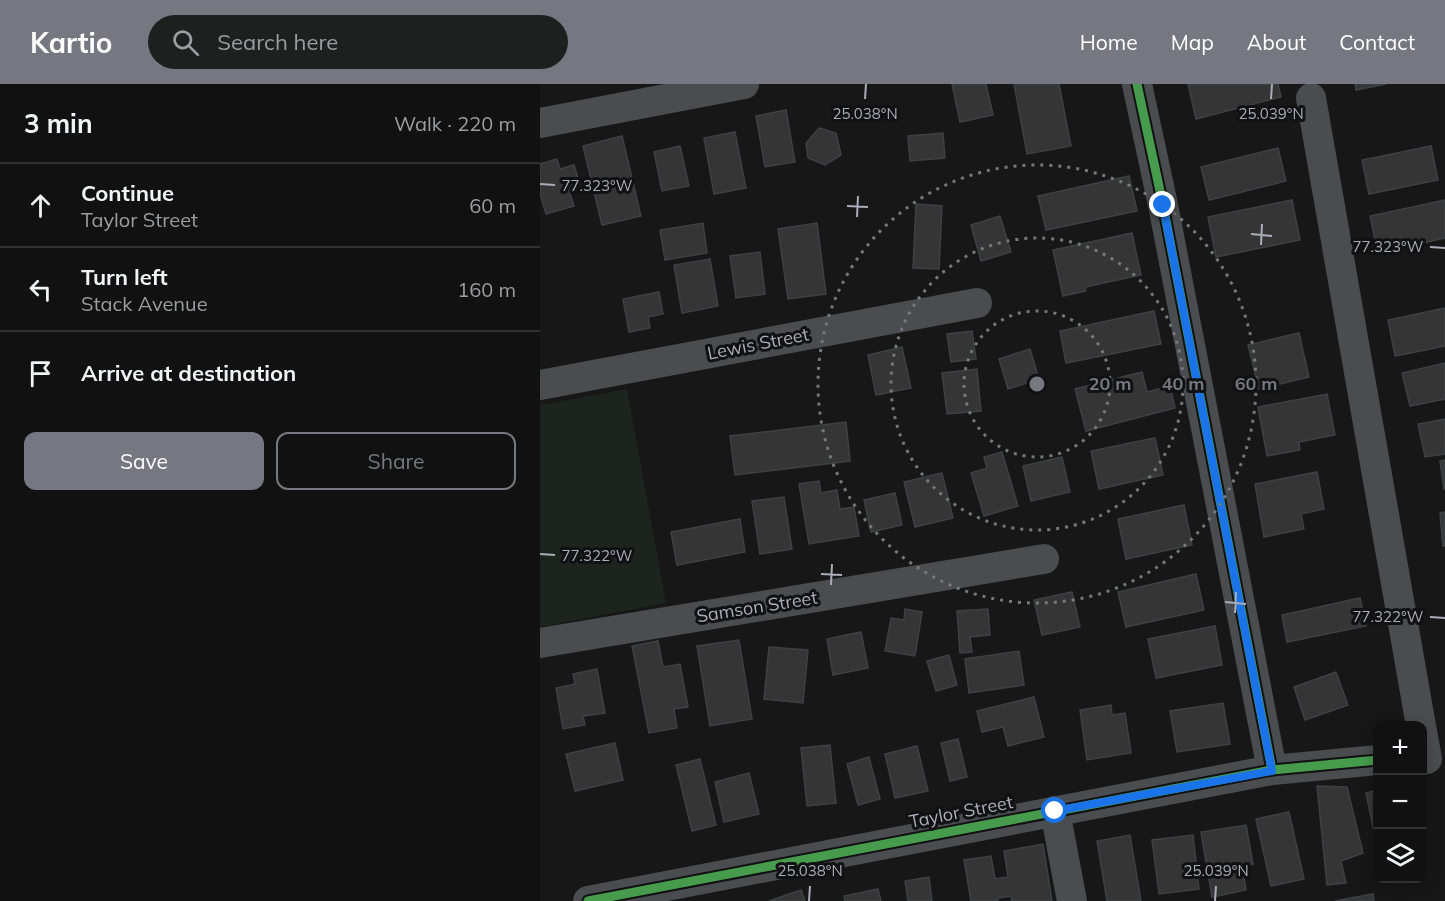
<!DOCTYPE html>
<html lang="en">
<head>
<meta charset="utf-8">
<style>
  body { margin:0; font-family:Mulish,sans-serif; background:#1e1f1f; color:#f1f3f6 }
  .controls { position:absolute; right:18px; bottom:18px; display:grid; overflow:hidden; border-radius:12px; box-shadow:0 3px 15px #0003 }
  .controls button { width:54px; height:54px; display:grid; place-items:center; padding:0; border:0; border-bottom:2px solid #303131; background:#111; color:#f1f3f6; font:30px sans-serif }
  .stop { position:absolute; width:18px; height:18px; margin:-14px; border:4px solid #1a73e8; border-radius:50%; background:#fff }
  .stop.end { background:#1a73e8; border-color:#fff; box-shadow:0 2px 6px #0008 }
  .list { margin:0; padding:0; list-style:none }
  h2 { display:flex; justify-content:space-between; align-items:center; height:78px; margin:0; padding:0 24px; font-size:26px }
  h2 small { font-size:20px; font-weight:400; color:#9c9d9f }
  .list li { display:grid; grid-template-columns:39px 1fr auto; gap:18px; align-items:center; box-sizing:border-box; height:84px; padding:0 24px; border-top:2px solid #303131 }
  .list b { display:block; font-size:22px; white-space:nowrap }
  .list p { margin:0; font-size:20px; white-space:nowrap; color:#9c9d9f }
  .list em { font-size:20px; font-style:normal; color:#9c9d9f }
  .actions { display:flex; gap:12px; padding:18px 24px }
  .actions a { flex:1; padding:14px 0; border:2px solid #757880; border-radius:12px; text-align:center; font-size:21px; color:#757880 }
  .actions .main { background:#757880; color:#fff }
  .icon { flex:none; width:33px; height:33px; fill:none; stroke:currentColor; stroke-width:2; stroke-linecap:round; stroke-linejoin:round }
  .map { position:relative; flex:none; width:905px; height:817px; overflow:hidden }
  header { display:flex; align-items:center; gap:36px; box-sizing:border-box; height:84px; padding:0 30px; background:#757880; color:#fff }
  header strong { font-size:28px }
  nav { display:flex; gap:33px; margin-inline-start:auto; font-size:21px }
  .search { width:420px; height:54px; background:#1e1f1f; display:flex; align-items:center; gap:15px; box-sizing:border-box; padding:0 21px; border-radius:33px; color:#9c9d9f; font-size:22px }
  main { display:flex }
  aside { flex:1; background:#111 }
  .map>svg:first-child { display:block }
  .green { fill:#1d241e }
  .building { fill:#353536; stroke:#3f4043; stroke-width:1.5 }
  .lines { fill:none; stroke-linecap:round; stroke-linejoin:round }
  .minor { stroke:#4b4c50; stroke-width:30 }
  .cycleway-casing { stroke:#111113; stroke-width:13 }
  .cycleway { stroke:#469c4c; stroke-width:9 }
  .route { stroke:#1a73e8; stroke-width:8 }
  .ticks { fill:none; stroke:#a8adb8; stroke-width:2 }
  .ring { fill:none; stroke:#757880; stroke-width:3; stroke-dasharray:3 6 }
  .labels { text-anchor:middle; stroke-width:6; stroke-linejoin:round; paint-order:stroke }
  .street-label { font-size:18px; fill:#a8adb8; stroke:#111113 }
  .ticks-label { font-size:15px; text-anchor:middle; fill:#a8adb8; stroke:#111113; stroke-width:6; stroke-linejoin:round; paint-order:stroke }
  .centre { fill:#757880; stroke:#111113; stroke-width:3 }
  .ring-label { font-size:18px; text-anchor:middle; font-weight:bold; fill:#757880; stroke:#111113; stroke-width:6; stroke-linejoin:round; paint-order:stroke }
</style>
</head>
<body>
<header>
<strong>Kartio</strong>
<div class="search"><svg class="icon" aria-label="search" viewBox="0 0 24 24"><circle cx="10" cy="10" r="6"/><path d="M15 15l6 6"/></svg>Search here</div>
<nav><a>Home</a><a>Map</a><a>About</a><a>Contact</a></nav>
</header>
<main>
<aside>
<h2>3 min<small>Walk · 220 m</small></h2>
<ul class="list">
<li><svg class="icon" aria-label="ahead" viewBox="0 0 24 24"><path d="M12 20V5M6 11l6-6 6 6"/></svg><div><b>Continue</b><p>Taylor Street</p></div><em>60 m</em></li>
<li><svg class="icon" aria-label="left" viewBox="0 0 24 24"><path d="M17 20v-9H6M10 6l-5 5 5 5"/></svg><div><b>Turn left</b><p>Stack Avenue</p></div><em>160 m</em></li>
<li><svg class="icon" aria-label="arrive" viewBox="0 0 24 24"><path d="M6 21V4h12l-3 4 3 4H6"/></svg><div><b>Arrive at destination</b></div></li>
</ul>
<div class="actions"><a class="main">Save</a><a>Share</a></div>
</aside>
<div class="map">
<svg width="905" height="817" viewBox="0 0 905 817">
  <rect width="100%" height="100%" fill="#171717"/>
  <!-- green -->
  <path class="green" d="M87,305L126,519L0,543V321Z"/>
  <!-- building -->
  <g class="building">
    <path d="M412,0H446L453,31L420,38Z"/>
    <path d="M474,0H519L531,62L487,70Z"/>
    <path d="M648,0H738L741,13L656,35Z"/>
    <path d="M815,0H846L816,6Z"/>
    <path d="M246,26L255,78L225,83L216,32Z"/>
    <path d="M279,44L296,49L301,71L285,81L268,74L266,59Z"/>
    <path d="M195,48L206,104L174,110L164,54Z"/>
    <path d="M403,49L405,74L370,77L368,52Z"/>
    <path d="M82,52L101,132L62,141L43,62Z"/>
    <path d="M140,62L149,102L122,107L114,68Z"/>
    <path d="M891,62L898,96L829,110L822,76Z"/>
    <path d="M738,64L746,97L669,116L661,83Z"/>
    <path d="M17,75L20,85L34,81L40,100L28,103L34,122L6,130L0,109V80Z"/>
    <path d="M589,92L597,127L506,146L498,112Z"/>
    <path d="M752,116L760,156L676,173L668,133Z"/>
    <path d="M905,116V154L838,169L830,132Z"/>
    <path d="M376,120L402,122L399,185L373,184Z"/>
    <path d="M460,132L471,168L441,177L431,141Z"/>
    <path d="M163,139L167,169L125,176L120,146Z"/>
    <path d="M277,139L286,210L248,215L238,145Z"/>
    <path d="M592,149L601,191L545,203L546,207L523,212L513,166Z"/>
    <path d="M220,168L225,210L196,214L190,172Z"/>
    <path d="M170,175L178,222L142,229L134,181Z"/>
    <path d="M119,208L123,230L108,233L110,244L89,248L83,215Z"/>
    <path d="M905,224V262L855,272L848,236Z"/>
    <path d="M614,227L621,260L526,279L520,247Z"/>
    <path d="M432,247L436,275L411,278L407,250Z"/>
    <path d="M759,249L769,293L719,305L708,261Z"/>
    <path d="M362,263L371,304L336,311L328,271Z"/>
    <path d="M490,265L499,295L468,305L459,275Z"/>
    <path d="M905,279V315L870,322L862,289Z"/>
    <path d="M437,285L441,327L407,330L402,289Z"/>
    <path d="M602,288L607,308L630,302L635,324L546,347L535,305Z"/>
    <path d="M787,310L795,351L759,358L760,366L727,372L718,323Z"/>
    <path d="M905,335V370L885,373L878,340Z"/>
    <path d="M306,338L310,377L195,391L190,352Z"/>
    <path d="M615,354L623,391L559,405L551,367Z"/>
    <path d="M462,368L478,422L444,432L431,389L447,384L444,373Z"/>
    <path d="M522,373L530,408L491,417L483,382Z"/>
    <path d="M905,376V405H904L900,377Z"/>
    <path d="M777,388L784,425L761,430L764,445L724,453L715,400Z"/>
    <path d="M402,389L413,434L375,443L364,398Z"/>
    <path d="M279,397L281,409L297,406L300,425L314,423L319,452L269,460L259,400Z"/>
    <path d="M355,409L362,441L331,448L324,416Z"/>
    <path d="M244,413L252,465L220,470L212,417Z"/>
    <path d="M644,421L652,461L586,475L578,435Z"/>
    <path d="M905,428V462H903L900,429Z"/>
    <path d="M200,435L205,468L137,481L131,448Z"/>
    <path d="M656,490L664,526L586,543L578,508Z"/>
    <path d="M532,508L540,543L502,551L494,516Z"/>
    <path d="M820,514L826,542L747,558L742,531Z"/>
    <path d="M365,525L382,528L375,572L345,567L351,534L364,536Z"/>
    <path d="M448,525L450,551L430,553L432,568L420,569L417,527Z"/>
    <path d="M675,542L682,581L616,594L608,555Z"/>
    <path d="M321,548L328,584L293,591L287,555Z"/>
    <path d="M199,556L212,635L170,642L157,562Z"/>
    <path d="M118,557L123,583L140,580L148,623L134,625L137,644L109,649L92,562Z"/>
    <path d="M229,563L268,566L263,619L224,615Z"/>
    <path d="M479,567L484,601L429,609L425,575Z"/>
    <path d="M409,571L417,601L396,607L387,577Z"/>
    <path d="M57,585L65,629L43,632L45,641L23,645L16,604L35,600L33,590Z"/>
    <path d="M796,588L808,621L765,636L754,603Z"/>
    <path d="M494,613L504,653L468,662L463,643L442,648L437,627Z"/>
    <path d="M683,619L690,660L637,668L630,627Z"/>
    <path d="M571,621L572,631L585,629L591,669L547,676L540,626Z"/>
    <path d="M418,655L427,693L410,697L401,659Z"/>
    <path d="M75,659L83,696L35,707L26,670Z"/>
    <path d="M290,661L296,719L267,722L261,664Z"/>
    <path d="M377,662L388,707L355,714L345,670Z"/>
    <path d="M329,673L340,715L318,721L307,680Z"/>
    <path d="M160,675L176,741L152,747L136,681Z"/>
    <path d="M209,689L219,730L184,738L175,698Z"/>
    <path d="M777,702L807,703L823,769L801,777L806,799L787,801Z"/>
    <path d="M838,706V766L826,709Z"/>
    <path d="M749,728L764,795L731,802L716,735Z"/>
    <path d="M706,741L713,780L702,782L706,806L672,813L661,748Z"/>
    <path d="M590,751L601,817H567L557,757Z"/>
    <path d="M653,751L659,805L619,810L612,756Z"/>
    <path d="M503,760L512,817H472L471,812L458,814V817H431L424,776L451,772L455,795L468,793L464,767Z"/>
    <path d="M389,793L392,817H368L365,797Z"/>
    <path d="M338,805L341,817H305L304,812Z"/>
    <path d="M261,806L265,817H229Z"/>
    <path d="M833,810L834,817H795Z"/>
  </g>
  <g class="lines">
    <!-- minor -->
    <g class="minor">
      <path d="M597,0L623,121L732,686"/>
      <path d="M771,14L881,642"/>
      <path d="M0,39L204,0"/>
      <path d="M0,301L437,219"/>
      <path d="M0,559L504,475"/>
      <path d="M882,647L887,675"/>
      <path d="M515,727L532,817"/>
      <path d="M48,817L732,686L838,676"/>
    </g>
    <defs>
      <g id="cycleway">
        <path d="M597,0L623,121L732,686"/>
        <path d="M48,817L732,686L838,676"/>
      </g>
    </defs>
    <!-- cycleway casing -->
    <use href="#cycleway" class="cycleway-casing"/>
    <!-- cycleway -->
    <use href="#cycleway" class="cycleway"/>
  </g>
  <g class="lines">
    <!-- route -->
    <path class="route" d="M515,727L732,687L623,121"/>
  </g>
  <!-- ticks -->
  <path class="ticks" d="M325,15L326,0M731,15L732,0M0,100L15,101M307,122L328,123M317,133L318,112M711,150L732,152M721,161L722,140M890,163L905,164M0,470L15,471M281,490L302,491M291,501L292,480M685,518L706,520M695,529L696,508M890,533L905,534M269,817L270,802M675,817L676,802"/>
  <!-- distance rings -->
  <g class="ring">
    <circle cx="497" cy="300" r="73"/>
    <circle cx="497" cy="300" r="146"/>
    <circle cx="497" cy="300" r="219"/>
  </g>
  <g class="labels">
    <!-- street labels -->
    <g class="street-label">
      <text transform="translate(218 260) rotate(-11)" y="6">Lewis Street</text>
      <text transform="translate(217 523) rotate(-9)" y="6">Samson Street</text>
      <text transform="translate(421 728) rotate(-11)" y="6">Taylor Street</text>
    </g>
  </g>
  <g class="ticks-label">
    <text x="325" y="35">25.038°N</text>
    <text x="731" y="35">25.039°N</text>
    <text x="57" y="107">77.323°W</text>
    <text x="848" y="168">77.323°W</text>
    <text x="57" y="477">77.322°W</text>
    <text x="848" y="538">77.322°W</text>
    <text x="270" y="792">25.038°N</text>
    <text x="676" y="792">25.039°N</text>
  </g>
  <circle cx="497" cy="300" r="9" class="centre"/>
  <g class="ring-label">
    <text x="570" y="306">20 m</text>
    <text x="643" y="306">40 m</text>
    <text x="716" y="306">60 m</text>
  </g>
</svg>
<div class="controls">
<button>+</button>
<button>−</button>
<button><svg class="icon" aria-label="layers" viewBox="0 0 24 24"><path d="M12 4l9 5-9 5-9-5zM3 14l9 5 9-5"/></svg></button>
</div>
<div class="stop" style="left:515px;top:727px"></div>
<div class="stop end" style="left:623px;top:121px"></div>
</div>
</main>
</body>
</html>
